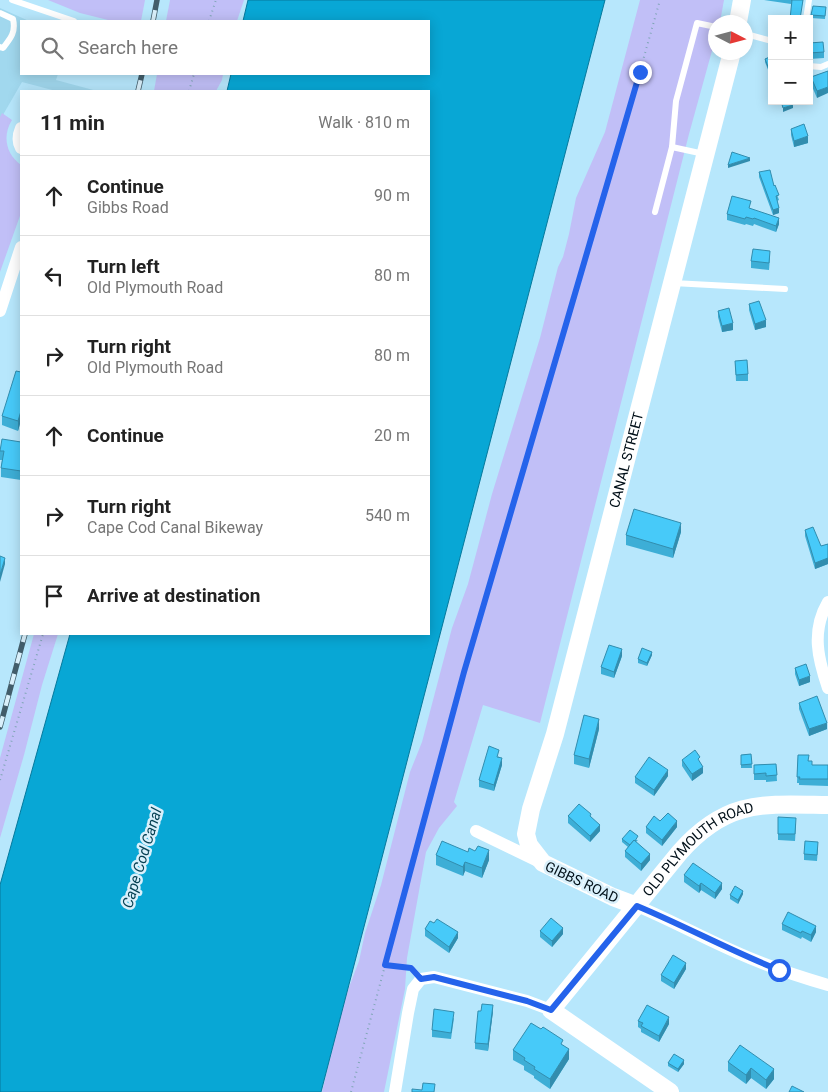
<!DOCTYPE html>
<html lang="en">
<head>
<meta charset="utf-8">
<style>
  body { margin:0; font-family:Roboto,sans-serif; background:#f2f2f2; color:#222 }
  .controls { position:absolute; right:15px; top:15px; display:grid; overflow:hidden; border-radius:0px; box-shadow:0 2px 12px #0003 }
  .controls button { width:45px; height:45px; display:grid; place-items:center; padding:0; border:0; border-bottom:1px solid #e0e0e0; background:#fff; color:#222; font:25px sans-serif }
  .compass { position:absolute; left:708px; top:15px; width:45px; height:45px; border-radius:50%; background:#fff; box-shadow:0 2px 12px #0003; rotate:96deg }
  .stop { position:absolute; width:15px; height:15px; margin:-11px; border:4px solid #2563eb; border-radius:50%; background:#fff }
  .stop.end { background:#2563eb; border-color:#fff; box-shadow:0 1px 5px #0008 }
  .list { margin:0; padding:0; list-style:none }
  h2 { display:flex; justify-content:space-between; align-items:center; height:65px; margin:0; padding:0 20px; font-size:21px }
  h2 small { font-size:16px; font-weight:400; color:#767676 }
  .list li { display:grid; grid-template-columns:32px 1fr auto; gap:15px; align-items:center; box-sizing:border-box; height:80px; padding:0 20px; border-top:1px solid #e0e0e0 }
  .list b { display:block; font-size:19px; white-space:nowrap }
  .list p { margin:0; font-size:16px; white-space:nowrap; color:#767676 }
  .list em { font-size:16px; font-style:normal; color:#767676 }
  .icon { flex:none; width:28px; height:28px; fill:none; stroke:currentColor; stroke-width:2; stroke-linecap:round; stroke-linejoin:round }
  .map { position:relative; flex:none; width:828px; height:1092px; overflow:hidden }
  .search { position:absolute; background:#fff; box-shadow:0 2px 12px #0003; left:20px; top:20px; width:410px; height:55px; display:flex; align-items:center; gap:12px; box-sizing:border-box; padding:0 18px; border-radius:0px; color:#767676; font-size:19px }
  .panel { position:absolute; background:#fff; box-shadow:0 2px 12px #0003; left:20px; top:90px; width:410px; height:545px; border-radius:0px }
  .map>svg:first-child { display:block }
  .built { fill:#a1d8ee }
  .green { fill:#c1bff7 }
  .water { fill:#08a7d5; stroke:#06799c }
  .lines { fill:none; stroke-linecap:round; stroke-linejoin:round }
  .path { stroke:#80a6b7; stroke-width:2; stroke-dasharray:1 4; stroke-linecap:butt }
  .lane { stroke:#fff; stroke-width:6 }
  .street { stroke:#fff; stroke-width:12 }
  .secondary { stroke:#fff; stroke-width:18 }
  .rail-casing { stroke:#425d6a; stroke-width:5.5 }
  .rail { stroke:#d9f0fb; stroke-width:4; stroke-dasharray:11; stroke-linecap:butt }
  .wall { fill:#3daed6 }
  .shaded-wall { fill:#328dae }
  .building { fill:#47caf9; stroke:#328dae }
  .route { stroke:#2563eb; stroke-width:6 }
  .labels { text-anchor:middle; stroke-width:5; stroke-linejoin:round; paint-order:stroke }
  .street-label { font-size:14px; fill:#000f18; stroke:#d9f0fb }
  .water-label { font-size:15px; font-style:italic; fill:#064153; stroke:#d9f0fb }
</style>
</head>
<body>
<div class="map">
<svg width="828" height="1092" viewBox="0 0 828 1092">
  <rect width="100%" height="100%" fill="#b7e7fc"/>
  <!-- built -->
  <path class="built" d="M0,8L29,21H21V74H58L56,80L97,91H56L22,82L0,120Z"/>
  <!-- green -->
  <g class="green">
    <path d="M48,0H145L141,21H112L80,13Z"/>
    <path d="M170,0H244L237,21H166Z"/>
    <path d="M640,0H724L720,22H716L715,40L689,134L540,723L483,705L454,802L457,806L439,828L426,852L407,958L405,989L384,1092H322L338,1023L348,990L359,961L365,933L381,885L410,772L422,742L452,628L468,584L492,494L540,338L558,267L563,257L569,234L576,198L605,132Z"/>
    <path d="M157,74H223L222,80L216,91H154Z"/>
    <path d="M2,113L12,120C2,136 6,154 21,165V213L0,272V117Z"/>
    <path d="M34,634H58L42,685L24,755L0,838V758Z"/>
  </g>
  <!-- water -->
  <path class="water" d="M248,0H605L321,1092H0V885L70,634H429V91H227L231,74H429V21H243Z"/>
  <g class="lines">
    <!-- path -->
    <g class="path">
      <path d="M209,21L216,0"/>
      <path d="M189,91L194,74"/>
      <path d="M0,780L43,634"/>
      <path d="M386,965L403,967"/>
      <path d="M351,1092L464,672L591,245L660,0"/>
    </g>
    <!-- lane -->
    <g class="lane">
      <path d="M12,0L74,21"/>
      <path d="M0,13L13,19C16,32 11,38 3,48L0,47"/>
      <path d="M806,19L809,0"/>
      <path d="M746,34L772,41"/>
      <path d="M809,66L821,67L828,64"/>
      <path d="M672,147L676,101L697,23L716,27"/>
      <path d="M655,212L672,147L704,154"/>
      <path d="M673,283L785,289"/>
      <path d="M411,968L421,979"/>
    </g>
    <!-- street -->
    <g class="street">
      <path d="M21,128C18,135 17,141 21,148"/>
      <path d="M0,311L21,247"/>
      <path d="M828,602C811,631 818,659 828,688"/>
      <path d="M476,831L540,862"/>
      <path d="M637,906C671,920 703,938 738,953C767,966 797,976 828,985"/>
      <path d="M395,1092L408,1013L413,989L421,979L434,977L527,1001L551,1010"/>
    </g>
    <!-- secondary -->
    <g class="secondary">
      <path d="M738,22L742,0"/>
      <path id="s1" d="M637,906L613,897L543,863L529,845L526,834L531,809L555,734L732,52"/>
      <path id="s2" d="M670,1092L551,1010L680,852C727,799 763,804 828,805"/>
    </g>
    <defs>
      <g id="rail">
        <path d="M153,21L157,0"/>
        <path d="M138,91L142,74"/>
        <path d="M0,727L25,634"/>
      </g>
    </defs>
    <!-- rail casing -->
    <use href="#rail" class="rail-casing"/>
    <!-- rail -->
    <use href="#rail" class="rail"/>
  </g>
  <!-- wall -->
  <g class="wall">
    <path d="M764,0H803V3L791,4Z"/>
    <path d="M826,7L825,19L811,18V15Z"/>
    <path d="M809,43L824,52V58L809,59Z"/>
    <path d="M772,56V80L765,62V59Z"/>
    <path d="M828,71L817,98L811,84V77Z"/>
    <path d="M791,129L808,143L794,147L791,135Z"/>
    <path d="M759,172L774,186L779,200L777,201L779,213L773,215L759,177Z"/>
    <path d="M751,208V209L779,224L776,232L754,224L753,226L746,224L745,225L727,220V214Z"/>
    <path d="M770,258L769,270L751,268V261Z"/>
    <path d="M749,304L766,327L755,330L749,310Z"/>
    <path d="M718,311L733,330L722,332L718,317Z"/>
    <path d="M735,361L748,374V381H736Z"/>
    <path d="M21,372V420L18,431L2,425V416Z"/>
    <path d="M21,442V480L1,477V468L2,460H0V451Z"/>
    <path d="M805,530L821,546L828,544V564L815,569L805,536Z"/>
    <path d="M681,532L673,558L626,545V535Z"/>
    <path d="M652,655L647,666L638,663V659Z"/>
    <path d="M622,656L614,678L601,674V667Z"/>
    <path d="M795,668L810,682L799,686L795,674Z"/>
    <path d="M799,703L827,729L809,736L799,709Z"/>
    <path d="M599,729L589,768L574,764V755Z"/>
    <path d="M751,754L752,768H741V755Z"/>
    <path d="M798,755L809,761L812,765H828V786L799,785V783H797Z"/>
    <path d="M499,756V758L502,765L494,791L479,787V780Z"/>
    <path d="M682,760L700,763L703,773L692,781L682,766Z"/>
    <path d="M776,764L777,781L766,782V780H754V765Z"/>
    <path d="M668,776L654,796L635,783V777Z"/>
    <path d="M568,816L591,818L600,831L590,842L568,823Z"/>
    <path d="M778,817L796,824L795,841L778,840Z"/>
    <path d="M660,821L677,827L662,846L646,833V827Z"/>
    <path d="M622,839L638,840L636,842L650,860L641,871L625,857V851L628,847L622,842Z"/>
    <path d="M818,848L817,861L804,860V854Z"/>
    <path d="M468,852L489,860L482,878L465,871L463,876L436,865V855Z"/>
    <path d="M684,875L722,889L715,899L701,890L699,893L684,882Z"/>
    <path d="M743,894L738,904L730,899V895Z"/>
    <path d="M782,924L816,932L811,942L802,937L801,939L782,930Z"/>
    <path d="M425,929L458,938L449,953L425,936Z"/>
    <path d="M540,931L563,934L552,947L540,937Z"/>
    <path d="M686,969L674,989L661,981V975Z"/>
    <path d="M493,1011L488,1051L475,1049V1043Z"/>
    <path d="M454,1018L451,1039L432,1037V1030Z"/>
    <path d="M638,1021L669,1024L659,1042L641,1032V1029L638,1027Z"/>
    <path d="M563,1045L569,1059L550,1089L534,1078V1076L524,1070V1066L513,1060V1050Z"/>
    <path d="M740,1045L774,1079L766,1089L751,1078L746,1084L728,1071V1062Z"/>
    <path d="M668,1063L684,1064L678,1072L668,1066Z"/>
  </g>
  <!-- shaded-wall -->
  <g class="shaded-wall">
    <path d="M828,87V93L817,98V91Z"/>
    <path d="M793,105V108L783,112V108Z"/>
    <path d="M808,136V143L794,147V141Z"/>
    <path d="M750,158V161L728,168V165Z"/>
    <path d="M779,208V213L773,215V210Z"/>
    <path d="M779,218V224L776,232V226Z"/>
    <path d="M766,320V327L755,330V324Z"/>
    <path d="M733,323V330L722,332V326Z"/>
    <path d="M21,411V420L18,431V421Z"/>
    <path d="M681,523V532L673,558V549Z"/>
    <path d="M5,558V564L0,582V575Z"/>
    <path d="M828,558V564L815,569V563Z"/>
    <path d="M622,649V656L614,678V672Z"/>
    <path d="M652,652V655L647,666V663Z"/>
    <path d="M810,676V682L799,686V680Z"/>
    <path d="M599,719V729L589,768V759Z"/>
    <path d="M827,723V729L809,736V729Z"/>
    <path d="M502,758V765L494,791V785Z"/>
    <path d="M703,767V773L692,781V774Z"/>
    <path d="M668,770V776L654,796V790Z"/>
    <path d="M677,821V827L662,846V840Z"/>
    <path d="M600,825V831L590,842V836Z"/>
    <path d="M489,850V860L482,878V868Z"/>
    <path d="M650,854V860L641,871V864Z"/>
    <path d="M465,862V871L463,876V867Z"/>
    <path d="M701,883V890L699,893V886Z"/>
    <path d="M722,883V889L715,899V893Z"/>
    <path d="M743,891V894L738,904V900Z"/>
    <path d="M816,926V932L811,942V935Z"/>
    <path d="M563,928V934L552,947V941Z"/>
    <path d="M458,932V938L449,953V947Z"/>
    <path d="M686,963V969L674,989V983Z"/>
    <path d="M493,1005V1011L488,1051V1044Z"/>
    <path d="M669,1017V1024L659,1042V1036Z"/>
    <path d="M569,1049V1059L550,1089V1079Z"/>
    <path d="M684,1060V1064L678,1072V1069Z"/>
    <path d="M751,1068V1078L746,1084V1075Z"/>
    <path d="M774,1069V1079L766,1089V1080Z"/>
  </g>
  <!-- building -->
  <g class="building">
    <path d="M791,0H803L800,19H790L792,0Z"/>
    <path d="M813,6L826,7L825,16L811,15Z"/>
    <path d="M823,42L824,52L809,53V43Z"/>
    <path d="M772,56V77L765,59Z"/>
    <path d="M828,71V87L817,91L811,77Z"/>
    <path d="M781,101H792L793,105L783,108Z"/>
    <path d="M804,124L808,136L794,141L791,129Z"/>
    <path d="M732,152L750,158L728,165Z"/>
    <path d="M770,170L774,186L775,185L779,195L776,196L779,208L773,210L759,172Z"/>
    <path d="M732,196L751,201L749,208L779,218L776,226L754,218L753,219L746,217L745,219L727,214Z"/>
    <path d="M753,249L770,251L769,263L751,261Z"/>
    <path d="M759,301L766,320L755,324L749,304Z"/>
    <path d="M729,308L733,323L722,326L718,311Z"/>
    <path d="M747,360L748,374L736,375L735,361Z"/>
    <path d="M16,371L21,372V411L18,421L2,416Z"/>
    <path d="M2,439L21,442V471L1,468L4,451H0Z"/>
    <path d="M634,509L681,523L673,549L626,535Z"/>
    <path d="M813,527L821,546L828,544V558L815,563L805,530Z"/>
    <path d="M0,556L5,558L0,575Z"/>
    <path d="M609,645L622,649L614,672L601,667Z"/>
    <path d="M642,648L652,652L647,663L638,659Z"/>
    <path d="M806,664L810,676L799,680L795,668Z"/>
    <path d="M817,696L827,723L809,729L799,703Z"/>
    <path d="M584,715L599,719L589,759L574,755Z"/>
    <path d="M489,746L499,750L497,757L502,758L494,785L479,780Z"/>
    <path d="M695,750L700,757L698,759L703,767L692,774L682,760Z"/>
    <path d="M751,754L752,764L741,765V755Z"/>
    <path d="M798,755H809L808,761H812V765H828V779H799L800,777H797Z"/>
    <path d="M649,757L668,770L654,790L635,777Z"/>
    <path d="M776,764L777,775L766,776V773L754,774V765Z"/>
    <path d="M579,804L591,814L590,816L600,825L590,836L568,816Z"/>
    <path d="M668,813L677,821L662,840L646,827L654,816L660,821Z"/>
    <path d="M778,817L796,818L795,834H778Z"/>
    <path d="M630,830L638,836L635,841L634,840L630,845L622,839Z"/>
    <path d="M634,840L650,854L641,864L625,851Z"/>
    <path d="M442,841L468,852L469,848L475,851L478,846L489,850L482,868L465,862L463,867L436,855Z"/>
    <path d="M805,841L818,842L817,855L804,854Z"/>
    <path d="M693,863L722,883L715,893L701,883L699,886L684,875Z"/>
    <path d="M735,886L743,891L738,900L730,895Z"/>
    <path d="M788,912L816,926L811,935L802,931L801,933L782,924Z"/>
    <path d="M551,918L563,928L552,941L540,931Z"/>
    <path d="M437,919L458,932L449,947L425,929L430,921L434,923Z"/>
    <path d="M673,955L686,963L674,983L661,975Z"/>
    <path d="M482,1004L493,1005L488,1044L475,1043L478,1011H481Z"/>
    <path d="M647,1005L669,1017L659,1036L641,1026L643,1023L638,1021Z"/>
    <path d="M434,1009L454,1012L451,1033L432,1030Z"/>
    <path d="M531,1023L541,1029L543,1027L563,1040L561,1044L569,1049L550,1079L534,1069L535,1067L524,1060L525,1058L513,1050Z"/>
    <path d="M740,1045L774,1069L766,1080L751,1068L746,1075L728,1062Z"/>
    <path d="M674,1054L684,1060L678,1069L668,1063Z"/>
    <path d="M423,1083L435,1084L434,1092H412V1089L422,1090Z"/>
    <path d="M792,1086L804,1092H789Z"/>
  </g>
  <g class="lines">
    <!-- route -->
    <path class="route" d="M640,72L464,672L385,965L411,968L421,979L434,977L527,1001L551,1010L637,906C685,926 731,951 779,970"/>
  </g>
  <g class="labels">
    <!-- street labels -->
    <g class="street-label">
      <text dy="5" stroke="none"><textPath href="#s1" startOffset="525">CANAL STREET</textPath></text>
      <text dy="5" stroke="none"><textPath href="#s2" startOffset="365">OLD PLYMOUTH ROAD</textPath></text>
      <text transform="translate(582 882) rotate(25)" y="5">GIBBS ROAD</text>
    </g>
    <!-- water labels -->
    <g class="water-label">
      <text transform="translate(142 858) rotate(-73)" y="5">Cape Cod Canal</text>
    </g>
  </g>
</svg>
<div class="controls">
<button>+</button>
<button>−</button>
</div>
<svg class="compass" viewBox="-18 -18 36 36"><path d="M0-13l5 13h-10z" fill="#e53935"/><path d="M0 13l5-13h-10z" fill="#767676"/></svg>
<div class="stop" style="left:779px;top:970px"></div>
<div class="stop end" style="left:640px;top:72px"></div>
<div class="search"><svg class="icon" aria-label="search" viewBox="0 0 24 24"><circle cx="10" cy="10" r="6"/><path d="M15 15l6 6"/></svg>Search here</div>
<section class="panel">
<h2>11 min<small>Walk · 810 m</small></h2>
<ul class="list">
<li><svg class="icon" aria-label="ahead" viewBox="0 0 24 24"><path d="M12 20V5M6 11l6-6 6 6"/></svg><div><b>Continue</b><p>Gibbs Road</p></div><em>90 m</em></li>
<li><svg class="icon" aria-label="left" viewBox="0 0 24 24"><path d="M17 20v-9H6M10 6l-5 5 5 5"/></svg><div><b>Turn left</b><p>Old Plymouth Road</p></div><em>80 m</em></li>
<li><svg class="icon" aria-label="right" viewBox="0 0 24 24"><path d="M7 20v-9h11M14 6l5 5-5 5"/></svg><div><b>Turn right</b><p>Old Plymouth Road</p></div><em>80 m</em></li>
<li><svg class="icon" aria-label="ahead" viewBox="0 0 24 24"><path d="M12 20V5M6 11l6-6 6 6"/></svg><div><b>Continue</b></div><em>20 m</em></li>
<li><svg class="icon" aria-label="right" viewBox="0 0 24 24"><path d="M7 20v-9h11M14 6l5 5-5 5"/></svg><div><b>Turn right</b><p>Cape Cod Canal Bikeway</p></div><em>540 m</em></li>
<li><svg class="icon" aria-label="arrive" viewBox="0 0 24 24"><path d="M6 21V4h12l-3 4 3 4H6"/></svg><div><b>Arrive at destination</b></div></li>
</ul>
</section>
</div>
</body>
</html>
